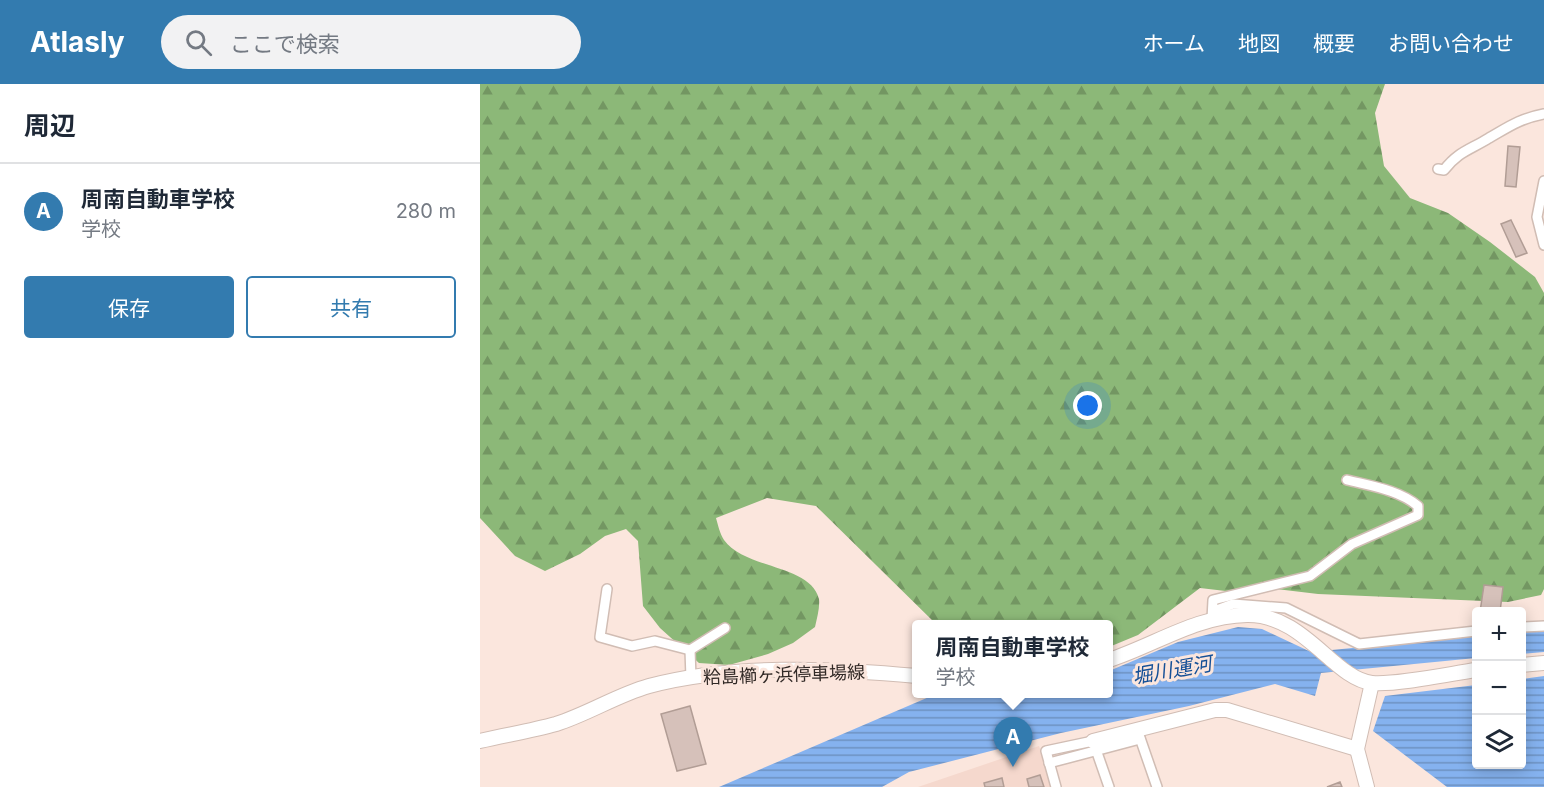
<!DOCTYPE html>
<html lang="ja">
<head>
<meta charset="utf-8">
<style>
  body { margin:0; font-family:Inter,"Noto Sans JP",sans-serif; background:#f2f2f3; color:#1f2937 }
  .controls { position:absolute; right:18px; bottom:18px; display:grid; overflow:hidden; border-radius:6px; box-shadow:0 3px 15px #0003 }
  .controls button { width:54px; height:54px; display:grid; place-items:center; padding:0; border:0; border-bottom:2px solid #e0e1e3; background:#fff; color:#1f2937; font:30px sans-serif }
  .you { position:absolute; left:608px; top:322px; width:21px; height:21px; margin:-15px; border:4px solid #fff; border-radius:50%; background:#1a73e8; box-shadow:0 0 0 9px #1a73e833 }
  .badge { display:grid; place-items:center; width:39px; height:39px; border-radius:50%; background:#337baf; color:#fff; font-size:20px; font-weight:700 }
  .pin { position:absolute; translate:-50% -50px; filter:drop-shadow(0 2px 3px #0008) }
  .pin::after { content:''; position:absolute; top:32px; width:21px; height:18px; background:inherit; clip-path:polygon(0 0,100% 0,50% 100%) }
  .popup { position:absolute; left:432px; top:536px; width:201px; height:78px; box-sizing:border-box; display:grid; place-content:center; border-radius:6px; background:#fff; filter:drop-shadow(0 2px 4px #0005); font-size:20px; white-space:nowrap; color:#747a83 }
  .popup b { font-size:22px; color:#1f2937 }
  .popup::after { content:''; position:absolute; left:50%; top:100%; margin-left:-12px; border:12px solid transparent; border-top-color:#fff }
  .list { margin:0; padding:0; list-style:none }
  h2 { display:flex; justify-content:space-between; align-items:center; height:78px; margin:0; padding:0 24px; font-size:26px }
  h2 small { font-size:20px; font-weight:400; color:#747a83 }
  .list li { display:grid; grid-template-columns:39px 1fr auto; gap:18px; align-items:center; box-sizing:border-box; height:96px; padding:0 24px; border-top:2px solid #e0e1e3 }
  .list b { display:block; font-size:22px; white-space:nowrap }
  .list p { margin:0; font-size:20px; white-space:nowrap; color:#747a83 }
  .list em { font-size:20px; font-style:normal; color:#747a83 }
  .actions { display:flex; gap:12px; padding:18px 24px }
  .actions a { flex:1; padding:14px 0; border:2px solid #337baf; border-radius:6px; text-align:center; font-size:21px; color:#337baf }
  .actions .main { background:#337baf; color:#fff }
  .icon { flex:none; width:33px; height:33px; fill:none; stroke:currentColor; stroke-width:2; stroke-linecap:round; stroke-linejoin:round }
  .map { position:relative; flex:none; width:1064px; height:703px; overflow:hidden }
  header { display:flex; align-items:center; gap:36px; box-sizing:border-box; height:84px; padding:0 30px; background:#337baf; color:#fff }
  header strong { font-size:28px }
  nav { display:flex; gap:33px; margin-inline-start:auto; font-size:21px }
  .search { width:420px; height:54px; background:#f2f2f3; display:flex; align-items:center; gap:15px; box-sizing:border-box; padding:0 21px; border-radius:33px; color:#747a83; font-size:22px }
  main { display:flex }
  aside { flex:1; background:#fff }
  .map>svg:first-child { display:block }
  .built { fill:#f5d8cd }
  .forest { fill:url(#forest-firs) }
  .water { fill:url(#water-rules) }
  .building { fill:#d6c1ba; stroke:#b19d95; stroke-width:1.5 }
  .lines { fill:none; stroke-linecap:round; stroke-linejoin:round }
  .street-casing { stroke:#d1bdb4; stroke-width:12 }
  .secondary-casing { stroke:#d1bdb4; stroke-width:16 }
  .street { stroke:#fff; stroke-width:9 }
  .secondary { stroke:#fff; stroke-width:14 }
  .labels { text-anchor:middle; stroke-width:6; stroke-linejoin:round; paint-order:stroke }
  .street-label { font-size:18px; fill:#312926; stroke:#fbe6dd }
  .water-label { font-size:20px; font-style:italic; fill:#155097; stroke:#fbe6dd }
</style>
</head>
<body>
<header>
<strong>Atlasly</strong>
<div class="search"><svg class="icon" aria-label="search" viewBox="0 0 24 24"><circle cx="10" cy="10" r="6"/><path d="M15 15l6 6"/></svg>ここで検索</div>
<nav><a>ホーム</a><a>地図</a><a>概要</a><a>お問い合わせ</a></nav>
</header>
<main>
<aside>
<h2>周辺<small></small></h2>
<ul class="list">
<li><span class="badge">A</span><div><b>周南自動車学校</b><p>学校</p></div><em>280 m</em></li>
</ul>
<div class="actions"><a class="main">保存</a><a>共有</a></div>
</aside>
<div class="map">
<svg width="1064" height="703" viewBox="0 0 1064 703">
  <defs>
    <pattern id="forest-firs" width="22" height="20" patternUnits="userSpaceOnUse" patternTransform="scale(1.5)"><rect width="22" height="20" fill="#8cb878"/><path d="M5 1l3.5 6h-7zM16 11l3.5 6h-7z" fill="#739662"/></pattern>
    <pattern id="water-rules" width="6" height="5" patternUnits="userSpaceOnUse" patternTransform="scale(1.5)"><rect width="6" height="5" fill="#85b2ef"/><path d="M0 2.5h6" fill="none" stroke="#6d91c1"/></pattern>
  </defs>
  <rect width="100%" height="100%" fill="#fbe6dd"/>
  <!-- built -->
  <path class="built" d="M559,662L574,703H438Z"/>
  <!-- forest -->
  <path class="forest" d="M0,0H905L895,29L904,82L930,114L968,129L1010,158L1055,193L1064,209V505L1061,511L1028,518L838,510L779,503L754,508L720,504L658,551L629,563V540H456L336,422L287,414L236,434C238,441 240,450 244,456C266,486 330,480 339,515C340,523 337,534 335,543L313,559L288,570L249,581L219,579L180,544L163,522L158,457L146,445L125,452L100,470L65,487L35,472L0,434Z"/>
  <!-- water -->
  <g class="water">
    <path d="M758,543L782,545L831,568L996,552V574L841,589L835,612L795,600L709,622L581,649L429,688L402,703H239L456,610H629V587L698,558Z"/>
    <path d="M1064,546V568L1042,570V548Z"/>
    <path d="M1064,592V703H967L893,647L905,612L996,601V680H1042V595Z"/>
  </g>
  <!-- building -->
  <g class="building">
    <path d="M1028,62L1040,63L1036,103L1025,102Z"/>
    <path d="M1031,136L1047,169L1036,173L1021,140Z"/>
    <path d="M1004,501L1023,503L1020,528H1000Z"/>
    <path d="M210,622L226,680L197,687L181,630Z"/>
    <path d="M560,691L564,703H549L547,695Z"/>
    <path d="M522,694L524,703H505L504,699Z"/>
    <path d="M860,698L862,703H847Z"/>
  </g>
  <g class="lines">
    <defs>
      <g id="street">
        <path d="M958,85L964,86C979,67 990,66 1009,54C1030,42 1039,35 1064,30"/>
        <path d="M1064,97L1057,133L1064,161"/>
        <path d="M127,505L120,553L152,562L175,557L210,566L245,544"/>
        <path d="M734,527L753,520L806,524L879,560L996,547"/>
        <path d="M732,535L733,516L830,492L872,460L938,431V422C919,406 891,402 867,396"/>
        <path d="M1042,543L1064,542"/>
        <path d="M210,566L211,594"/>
        <path d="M659,651L677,703"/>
        <path d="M569,679L660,655"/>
        <path d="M576,703L566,667L613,657L629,703"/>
      </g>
      <g id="secondary">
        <path d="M629,576C675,561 716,532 767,531C824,530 854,595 892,599C918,601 969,590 996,586"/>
        <path d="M1042,581L1064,579"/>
        <path d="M0,657C25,651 51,647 76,640C108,630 137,611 169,602C252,580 352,584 437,592"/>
        <path d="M613,657L735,626H747L877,665"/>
        <path d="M887,703L877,665L892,599"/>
      </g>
    </defs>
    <!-- street casing -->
    <use href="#street" class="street-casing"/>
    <!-- secondary casing -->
    <use href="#secondary" class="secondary-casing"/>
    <!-- street -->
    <use href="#street" class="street"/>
    <!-- secondary -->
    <use href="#secondary" class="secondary"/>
  </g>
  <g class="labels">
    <!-- street labels -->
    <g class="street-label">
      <text transform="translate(304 591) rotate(-2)" y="6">粭島櫛ヶ浜停車場線</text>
    </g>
    <!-- water labels -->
    <g class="water-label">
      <text transform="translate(692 586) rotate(-10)" y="7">堀川運河</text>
    </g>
  </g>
</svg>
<div class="controls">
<button>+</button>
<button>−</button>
<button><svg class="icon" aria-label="layers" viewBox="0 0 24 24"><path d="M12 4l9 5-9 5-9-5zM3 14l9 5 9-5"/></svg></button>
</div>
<div class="you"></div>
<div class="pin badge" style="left:533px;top:683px">A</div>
<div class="popup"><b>周南自動車学校</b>学校</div>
</div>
</main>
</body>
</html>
